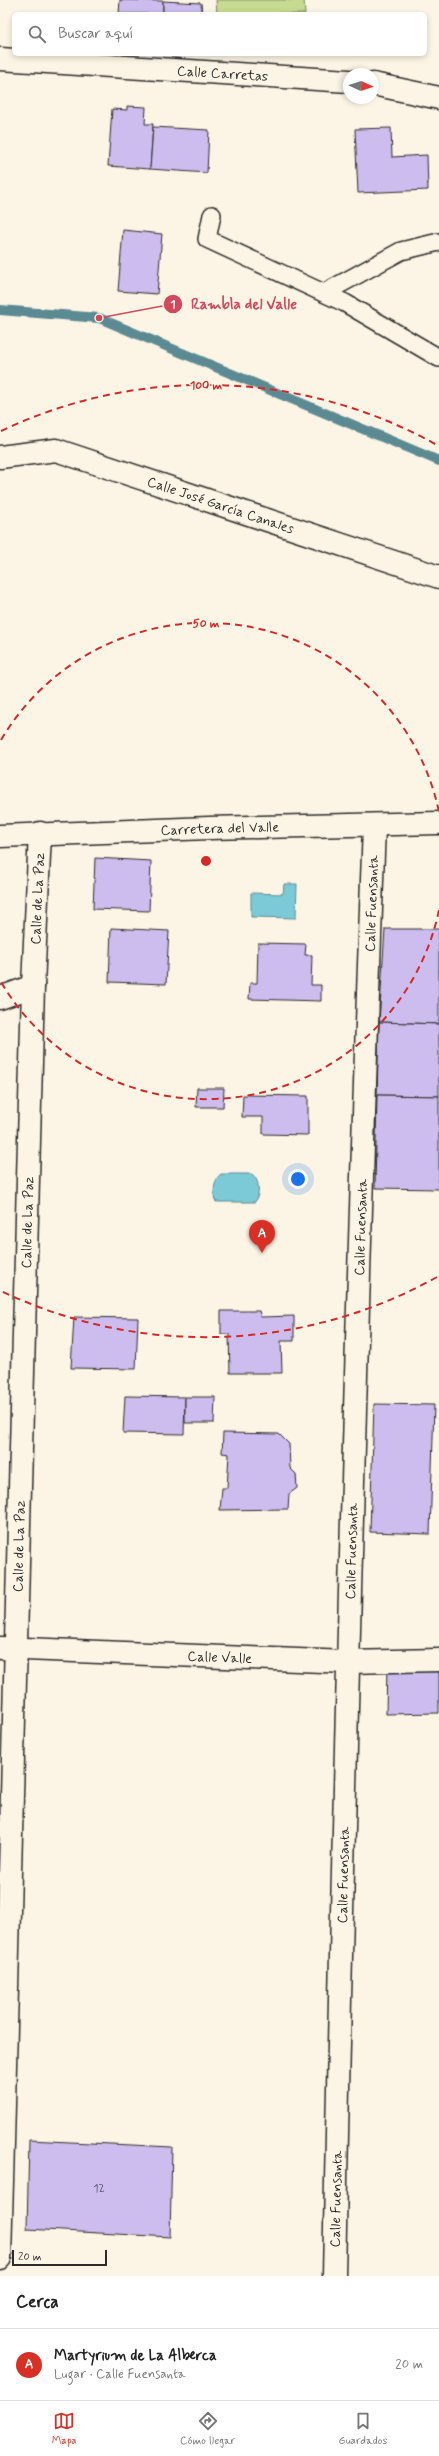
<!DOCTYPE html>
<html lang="es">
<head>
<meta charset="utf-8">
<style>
  body { margin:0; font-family:Mynerve,sans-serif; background:#f2f2f2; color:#222 }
  .compass { position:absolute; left:343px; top:68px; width:36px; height:36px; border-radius:50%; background:#fff; box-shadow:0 2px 6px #0003; rotate:93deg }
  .scale { position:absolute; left:12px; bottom:10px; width:95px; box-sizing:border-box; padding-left:4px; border:2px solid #2b2b2b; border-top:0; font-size:11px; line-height:14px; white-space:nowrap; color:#2b2b2b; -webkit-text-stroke:3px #fcf5e5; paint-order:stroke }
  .you { position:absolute; left:298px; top:1179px; width:14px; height:14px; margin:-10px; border:3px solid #fff; border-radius:50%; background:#1a73e8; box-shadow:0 0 0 6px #1a73e833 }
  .badge { display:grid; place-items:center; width:26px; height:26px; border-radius:50%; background:#d93025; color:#fff; font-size:13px; font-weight:700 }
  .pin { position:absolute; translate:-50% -33px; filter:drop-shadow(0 1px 2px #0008) }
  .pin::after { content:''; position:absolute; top:21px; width:14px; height:12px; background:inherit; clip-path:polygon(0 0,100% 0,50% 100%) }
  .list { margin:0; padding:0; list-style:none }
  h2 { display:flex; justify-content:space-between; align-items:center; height:52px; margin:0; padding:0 16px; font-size:17px }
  h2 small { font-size:13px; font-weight:400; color:#767676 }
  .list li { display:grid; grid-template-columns:26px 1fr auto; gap:12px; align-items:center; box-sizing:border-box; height:72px; padding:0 16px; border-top:1px solid #e0e0e0 }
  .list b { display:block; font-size:15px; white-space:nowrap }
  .list p { margin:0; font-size:13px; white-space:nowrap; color:#767676 }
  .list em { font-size:13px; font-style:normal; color:#767676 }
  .icon { flex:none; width:22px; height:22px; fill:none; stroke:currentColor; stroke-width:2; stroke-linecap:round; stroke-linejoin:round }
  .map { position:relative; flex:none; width:439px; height:2276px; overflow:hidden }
  .search { position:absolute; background:#fff; box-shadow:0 2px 6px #0003; left:12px; right:12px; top:12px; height:44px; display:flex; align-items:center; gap:10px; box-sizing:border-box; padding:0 14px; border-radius:6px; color:#767676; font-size:15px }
  .sheet { height:124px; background:#fff }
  nav { display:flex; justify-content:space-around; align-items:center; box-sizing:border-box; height:56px; border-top:1px solid #e0e0e0; background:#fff; font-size:11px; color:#767676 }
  nav a { display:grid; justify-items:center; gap:2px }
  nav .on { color:#d93025 }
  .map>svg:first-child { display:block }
  .park { fill:#c6db91; stroke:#78835e }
  .water { fill:#7bcad7; stroke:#5b8a92 }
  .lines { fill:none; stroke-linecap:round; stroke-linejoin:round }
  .stream { stroke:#5b8a92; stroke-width:10 }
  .building { fill:#ccbdee; stroke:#2b2b2b }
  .service-casing { stroke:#2b2b2b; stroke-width:20 }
  .minor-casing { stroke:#2b2b2b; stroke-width:25 }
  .service { stroke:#fcf5e5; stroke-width:17 }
  .minor { stroke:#fcf5e5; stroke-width:22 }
  .ring { fill:none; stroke:#d62828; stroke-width:2; stroke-dasharray:7 5 }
  .labels { text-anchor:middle; stroke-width:3; stroke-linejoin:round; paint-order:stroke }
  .number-label { font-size:12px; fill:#53505c }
  .street-label { font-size:14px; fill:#2b2b2b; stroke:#fcf5e5 }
  .centre { fill:#d62828; stroke:#fcf5e5; stroke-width:2 }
  .ring-label { font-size:12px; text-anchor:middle; font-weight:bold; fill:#d62828; stroke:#fcf5e5; stroke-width:3; stroke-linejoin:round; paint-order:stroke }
  .leader { fill:none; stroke:#d1495b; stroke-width:1.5 }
  .callout-dot { fill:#d1495b; stroke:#fcf5e5; stroke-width:1.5 }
  .mark-label { font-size:12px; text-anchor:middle; font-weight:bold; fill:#fff }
  .callout-label { font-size:15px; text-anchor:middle; font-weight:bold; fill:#d1495b; stroke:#fcf5e5; stroke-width:3; stroke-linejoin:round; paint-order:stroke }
</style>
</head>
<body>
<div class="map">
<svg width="439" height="2276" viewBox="0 0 439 2276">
  <rect width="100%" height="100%" fill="#fcf5e5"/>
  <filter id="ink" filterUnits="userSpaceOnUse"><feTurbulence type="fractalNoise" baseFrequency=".025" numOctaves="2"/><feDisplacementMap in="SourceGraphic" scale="8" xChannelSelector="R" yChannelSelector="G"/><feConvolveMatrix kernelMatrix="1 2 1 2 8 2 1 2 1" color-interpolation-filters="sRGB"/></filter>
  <g filter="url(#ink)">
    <!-- park -->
    <path class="park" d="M216,0H304L305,14H217Z"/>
    <!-- water -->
    <g class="water">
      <path d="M284,884H297L296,918L251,917V893L283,894Z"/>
      <path d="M221,1174H252C260,1180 260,1194 255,1202H216C212,1196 214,1178 221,1174Z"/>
    </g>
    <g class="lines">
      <!-- stream -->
      <path class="stream" d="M0,310L99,318L439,461"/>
    </g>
    <!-- building -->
    <g class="building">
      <path d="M120,0L163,1V14H119Z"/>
      <path d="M163,1L201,3L202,14H163Z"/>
      <path d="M127,106L146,107L145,124H153L150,169L108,166L112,109L127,110Z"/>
      <path d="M153,127L209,130L207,173L150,169Z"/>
      <path d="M391,128L392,157L427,155L428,190L358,193L355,129Z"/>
      <path d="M123,230L162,234L157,294L118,291Z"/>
      <path d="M95,858L151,861L149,911L93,909Z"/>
      <path d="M111,928L169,931L166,984L109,982Z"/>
      <path d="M385,929H439V1024L379,1022Z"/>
      <path d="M258,943L306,944L305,955H312L311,985H321V1001L249,999L250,983H257Z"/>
      <path d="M379,1022L439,1024V1096L377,1095Z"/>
      <path d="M197,1088H224L223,1107H196Z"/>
      <path d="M243,1095L308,1096V1135L263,1134V1117H242Z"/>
      <path d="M377,1095L439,1096V1189L375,1188Z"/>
      <path d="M221,1311H259L261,1317L294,1316V1341H281L282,1373H230L229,1334H221Z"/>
      <path d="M74,1317L138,1318L136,1369L71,1368Z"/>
      <path d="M125,1396L185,1397L184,1434L123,1433Z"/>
      <path d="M185,1397H215L214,1423H185Z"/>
      <path d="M374,1404L434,1405L430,1534L370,1532Z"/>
      <path d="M223,1433L279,1434L289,1444L290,1468L296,1474L297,1488L289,1494L288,1509L220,1510L222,1488H227L229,1454L222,1453Z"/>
      <path d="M439,1664V1713L386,1714L387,1665Z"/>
      <path d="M29,2140L172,2147L170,2237L27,2229Z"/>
    </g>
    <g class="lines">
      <defs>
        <g id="service">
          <path d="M212,215L207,239L345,303L439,358"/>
          <path d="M324,293L401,251L439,242"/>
        </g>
        <g id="minor">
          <path id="s1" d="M0,59L349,81"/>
          <path d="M373,84L439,98"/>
          <path id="s2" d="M0,457L56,450L439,577"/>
          <path id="s3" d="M0,836L209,828L439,823"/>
          <path d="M0,998L33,986"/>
          <path id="s4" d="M0,1648L347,1662L439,1660"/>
          <path id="s5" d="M0,2258L33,986L40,833"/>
          <path id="s6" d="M334,2276C344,1792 356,1309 374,826"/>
        </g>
      </defs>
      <!-- service casing -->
      <use href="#service" class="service-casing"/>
      <!-- minor casing -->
      <use href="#minor" class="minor-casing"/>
      <!-- service -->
      <use href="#service" class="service"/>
      <!-- minor -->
      <use href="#minor" class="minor"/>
    </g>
  </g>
  <!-- distance rings -->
  <g class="ring">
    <path d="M439 910A238 238 0 0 1 1 982M1 740A238 238 0 0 1 439 812"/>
    <path d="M437 1277A476 476 0 0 1 1 1291M1 431A476 476 0 0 1 437 445"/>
  </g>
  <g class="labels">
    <!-- number labels -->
    <g class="number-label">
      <text x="99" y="2192">12</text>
    </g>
    <!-- street labels -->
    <g class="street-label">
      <text dy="5" stroke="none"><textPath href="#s1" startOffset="223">Calle Carretas</textPath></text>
      <text dy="5" stroke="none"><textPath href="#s2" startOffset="230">Calle José García Canales</textPath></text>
      <text dy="5" stroke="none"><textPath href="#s3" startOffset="220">Carretera del Valle</textPath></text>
      <text dy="5" stroke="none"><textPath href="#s5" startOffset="1360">Calle de La Paz</textPath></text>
      <text dy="5" stroke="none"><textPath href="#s6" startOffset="1373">Calle Fuensanta</textPath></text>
      <text dy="5" stroke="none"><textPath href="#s5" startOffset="1036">Calle de La Paz</textPath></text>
      <text dy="5" stroke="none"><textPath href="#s6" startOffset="1049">Calle Fuensanta</textPath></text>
      <text dy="5" stroke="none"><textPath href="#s5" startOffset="712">Calle de La Paz</textPath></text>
      <text dy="5" stroke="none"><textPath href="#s6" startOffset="725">Calle Fuensanta</textPath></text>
      <text dy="5" stroke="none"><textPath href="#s4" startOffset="220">Calle Valle</textPath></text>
      <text dy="5" stroke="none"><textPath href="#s6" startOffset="401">Calle Fuensanta</textPath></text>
      <text dy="5" stroke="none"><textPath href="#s6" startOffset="77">Calle Fuensanta</textPath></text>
    </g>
  </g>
  <circle cx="206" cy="861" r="6" class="centre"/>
  <g class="ring-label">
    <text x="206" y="389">100 m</text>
    <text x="206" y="627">50 m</text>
  </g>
  <!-- callouts -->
  <path class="leader" d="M99 318L173 304"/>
  <g class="callout-dot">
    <circle cx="99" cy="318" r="4"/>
    <circle cx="173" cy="304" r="10"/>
  </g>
  <g class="mark-label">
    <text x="173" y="308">1</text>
  </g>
  <g class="callout-label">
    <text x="244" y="309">Rambla del Valle</text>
  </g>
</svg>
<svg class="compass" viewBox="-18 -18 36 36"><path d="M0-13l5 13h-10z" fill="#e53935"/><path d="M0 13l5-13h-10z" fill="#767676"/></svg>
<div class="scale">20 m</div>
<div class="you"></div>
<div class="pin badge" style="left:262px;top:1253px">A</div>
<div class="search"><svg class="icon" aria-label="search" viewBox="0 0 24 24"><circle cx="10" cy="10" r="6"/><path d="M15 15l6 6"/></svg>Buscar aquí</div>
</div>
<section class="sheet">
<h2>Cerca<small></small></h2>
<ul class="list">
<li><span class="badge">A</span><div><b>Martyrium de La Alberca</b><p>Lugar · Calle Fuensanta</p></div><em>20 m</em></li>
</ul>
</section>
<nav>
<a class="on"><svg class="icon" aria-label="map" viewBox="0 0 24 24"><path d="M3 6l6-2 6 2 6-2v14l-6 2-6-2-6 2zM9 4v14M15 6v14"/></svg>Mapa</a>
<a><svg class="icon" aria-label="directions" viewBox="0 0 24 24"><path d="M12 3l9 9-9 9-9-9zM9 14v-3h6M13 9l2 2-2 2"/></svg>Cómo llegar</a>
<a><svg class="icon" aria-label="saved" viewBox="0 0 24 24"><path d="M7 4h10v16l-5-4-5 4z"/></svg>Guardados</a>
</nav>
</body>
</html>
